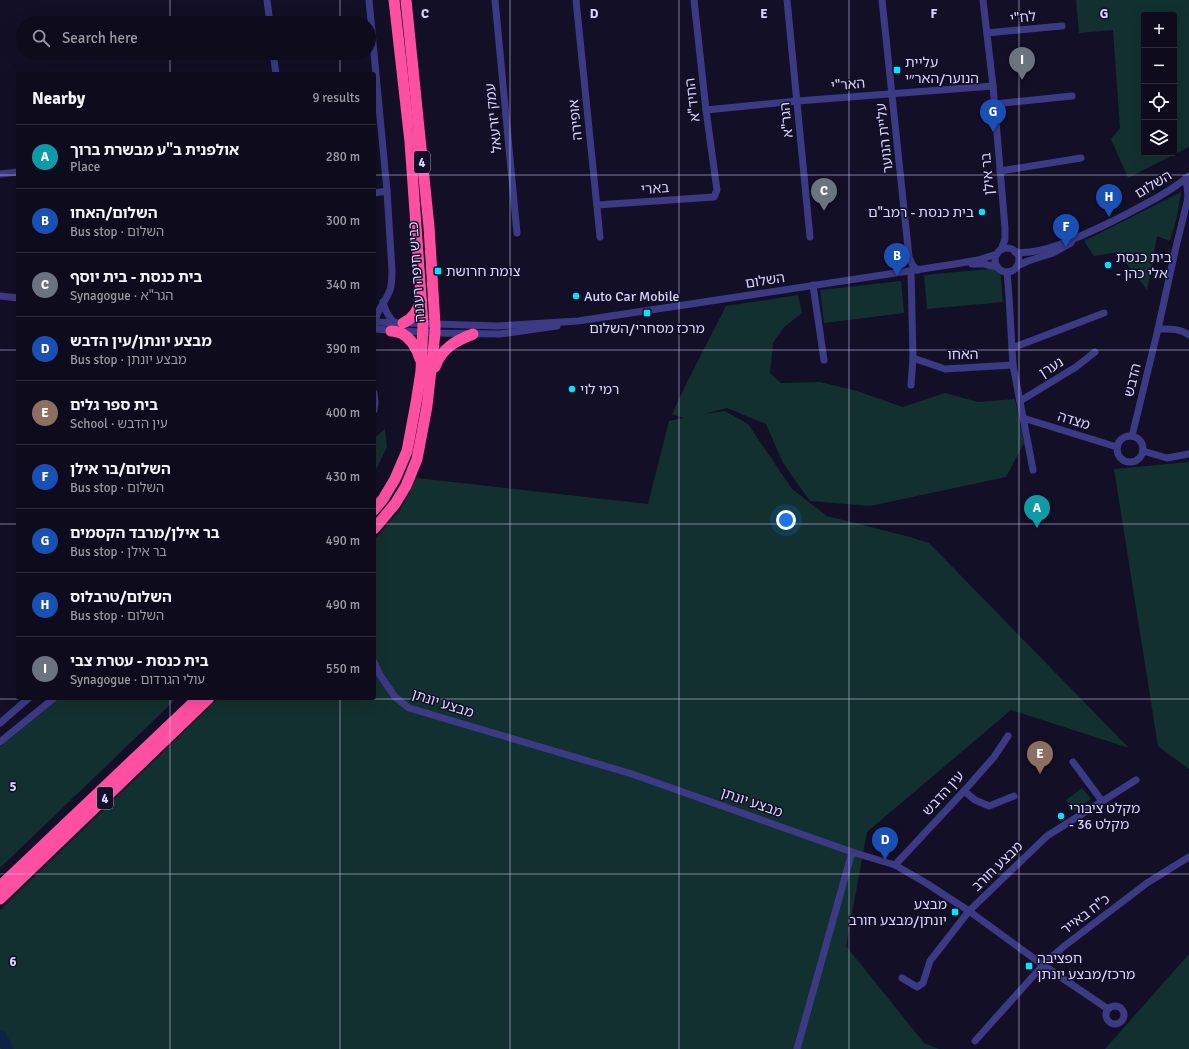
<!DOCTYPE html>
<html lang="en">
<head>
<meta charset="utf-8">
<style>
  body { margin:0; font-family:Signika,"Noto Sans Hebrew",sans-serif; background:#171425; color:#f1f3f6 }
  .controls { position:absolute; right:12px; top:12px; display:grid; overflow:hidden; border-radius:4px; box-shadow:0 4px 16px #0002 }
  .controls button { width:36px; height:36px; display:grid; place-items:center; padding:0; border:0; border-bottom:1px solid #2e2b3b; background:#0e0b1c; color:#f1f3f6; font:20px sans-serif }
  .you { position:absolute; left:786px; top:520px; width:14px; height:14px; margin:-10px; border:3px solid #fff; border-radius:50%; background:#1a73e8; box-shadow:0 0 0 6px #1a73e833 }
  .badge { display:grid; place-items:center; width:26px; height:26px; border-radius:50%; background:#db2777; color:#fff; font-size:13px; font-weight:700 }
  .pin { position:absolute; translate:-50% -33px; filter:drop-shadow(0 1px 2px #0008) }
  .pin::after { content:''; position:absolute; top:21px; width:14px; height:12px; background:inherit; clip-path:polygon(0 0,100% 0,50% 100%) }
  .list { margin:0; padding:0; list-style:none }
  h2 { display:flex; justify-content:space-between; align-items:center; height:52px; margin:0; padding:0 16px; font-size:17px }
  h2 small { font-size:13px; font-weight:400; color:#9b9ba3 }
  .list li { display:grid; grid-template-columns:26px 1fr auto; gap:12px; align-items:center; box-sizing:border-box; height:64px; padding:0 16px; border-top:1px solid #2e2b3b }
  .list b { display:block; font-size:15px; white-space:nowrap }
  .list p { margin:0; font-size:13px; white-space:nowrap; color:#9b9ba3 }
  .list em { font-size:13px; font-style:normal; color:#9b9ba3 }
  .icon { flex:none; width:22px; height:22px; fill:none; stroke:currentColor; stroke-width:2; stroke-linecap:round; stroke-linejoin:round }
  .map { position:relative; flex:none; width:1189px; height:1049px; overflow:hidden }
  .search { position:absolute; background:#0e0b1c; box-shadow:0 4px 16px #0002; left:16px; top:16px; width:360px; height:44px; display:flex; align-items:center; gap:10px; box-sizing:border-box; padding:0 14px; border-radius:22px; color:#9b9ba3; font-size:15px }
  .panel { position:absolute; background:#0e0b1c; box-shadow:0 4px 16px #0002; left:16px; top:72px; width:360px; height:628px; border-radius:4px }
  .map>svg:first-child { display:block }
  .green { fill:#12302f; fill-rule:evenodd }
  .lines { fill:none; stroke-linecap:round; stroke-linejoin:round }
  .river { stroke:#0c2248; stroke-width:11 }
  .minor { stroke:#3d3a85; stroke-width:7 }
  .highway { stroke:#ff4fa3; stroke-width:11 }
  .grid { fill:none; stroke:#d9d4ff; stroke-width:1; stroke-opacity:0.55 }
  .poi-dot { fill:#00e5ff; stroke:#130f26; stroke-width:1.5 }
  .labels { text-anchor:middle; stroke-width:3; stroke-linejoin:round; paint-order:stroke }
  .shield { fill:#130f26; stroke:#9e99be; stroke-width:1 }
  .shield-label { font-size:13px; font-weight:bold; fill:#d9d4ff }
  .street-label { font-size:14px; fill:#d9d4ff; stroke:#130f26 }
  .poi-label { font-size:14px; fill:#d9d4ff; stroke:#130f26; text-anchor:start }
  .grid-label { font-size:13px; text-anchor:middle; font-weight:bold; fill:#d9d4ff; stroke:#130f26; stroke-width:3; stroke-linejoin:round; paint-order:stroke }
</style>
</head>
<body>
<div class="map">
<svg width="1189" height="1049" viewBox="0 0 1189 1049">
  <rect width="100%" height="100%" fill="#130f26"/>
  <!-- green -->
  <g class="green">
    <path d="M1076,0H1189V147L1128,178L1111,139L1120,128L1113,30L1079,33ZM1144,15H1174V153H1144Z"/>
    <path d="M1181,192L1177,217L1170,241L1157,236L1147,290L1118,252L1094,256L1084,241Z"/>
    <path d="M1000,268L1003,302L927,309L924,275Z"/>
    <path d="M901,281L904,313L824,323L820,290Z"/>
    <path d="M798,295L802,313L783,328L773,343L770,373L781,383L820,382L857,391L903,407L945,393L978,402L1015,399L1024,443L1006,477L870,506L810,501L783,463L766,424L727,408L704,414L725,411L748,424L792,489L827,516L910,537L929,543L1129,748L1011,710L867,832L846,946L924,1043L939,1049H0V910L219,698H374V540L401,509L417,478L648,504L669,421L684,418L672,414L687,382L726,306Z"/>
    <path d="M385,429L387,447L374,474V438Z"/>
    <path d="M1189,462V769L1158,746L1114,469Z"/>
    <path d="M59,698H177L0,868V747Z"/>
    <path d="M1082,788L1091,799L1074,811L1066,800Z"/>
    <path d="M1189,954V1049H1105Z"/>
  </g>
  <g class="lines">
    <!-- river -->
    <path class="river" d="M0,1035L8,1049"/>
    <!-- minor -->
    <g class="minor">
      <path d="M267,0L270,23"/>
      <path d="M369,0L387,191L392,270C392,277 392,284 390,290C384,306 375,310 374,329"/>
      <path d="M495,0L517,233"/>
      <path d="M576,0L600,237"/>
      <path d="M787,0L810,237"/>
      <path d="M882,0L909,257L913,266L918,270"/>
      <path d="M983,0L993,86L1005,228V239L1001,250"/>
      <path d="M987,33L1062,26"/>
      <path d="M273,53L276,74"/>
      <path d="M994,104L1072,96"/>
      <path d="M706,110L797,101L993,86"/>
      <path d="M1000,171L1081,158"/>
      <path d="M0,174L18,172"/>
      <path d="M1186,178L1188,195L1187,202L1176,247L1158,329C1169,329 1180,328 1189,335"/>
      <path d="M374,193L387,191"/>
      <path d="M597,205L714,197L717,190L706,110L694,0"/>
      <circle cx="1007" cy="260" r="12"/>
      <path d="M1015,252C1043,256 1087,233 1113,221C1139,207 1166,195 1189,176"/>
      <path d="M972,264H984L997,267"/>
      <path d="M1017,266L1028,261L1053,253L1071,243"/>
      <path d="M911,271L913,358L911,385"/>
      <path d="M1007,272L1009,297L1013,365L1033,470"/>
      <path d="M813,285L824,360"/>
      <path d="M0,296L18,298"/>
      <path d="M383,302C385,310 388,317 395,323"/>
      <path d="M374,322L498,326L578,321L955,264L978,260L997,254"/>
      <path d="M374,329L435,333L500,334L557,326"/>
      <path d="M1012,348L1104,313"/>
      <path d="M913,358L945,369L1013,365"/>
      <path d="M374,393L375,402L374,410"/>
      <path d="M1020,401L1076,367L1095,352"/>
      <path d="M1023,418L1117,447"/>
      <path d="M1132,436L1158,329"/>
      <circle cx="1130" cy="449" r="13"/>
      <path d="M1143,451L1167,458L1189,454"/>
      <path d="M374,662L380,675L395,697L409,708L632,774L852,852L895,865L926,883L969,911L1043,965L1108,1009"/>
      <path d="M0,723L29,698"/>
      <path d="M0,742L54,698"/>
      <path d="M1073,762L1102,801"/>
      <path d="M964,791L975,800L989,806L1014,796"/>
      <path d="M895,865L964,791L994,757L1008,736"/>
      <path d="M902,978L917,987L923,983L930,961L969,911L1047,836L1136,780"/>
      <circle cx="1115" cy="1015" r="9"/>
      <path d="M975,1041L1043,965L1063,947L1147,883L1189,857"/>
      <path d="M797,1049L852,852"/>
    </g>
    <!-- highway -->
    <g class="highway">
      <path d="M403,323C413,319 418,310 421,300"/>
      <path d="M391,331C394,331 398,332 401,333C411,338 417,349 420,359"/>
      <path d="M435,367C442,348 455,341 473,334"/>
      <path d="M374,510L383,499L395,479L407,451L416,403L421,371L423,324L410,142L394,0"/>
      <path d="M374,529L395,504L406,486L417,459L427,406L435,333V324L429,227L406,0"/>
      <path d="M0,886L198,698"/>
      <path d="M0,899L209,698"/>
    </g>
  </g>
  <!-- grid -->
  <path class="grid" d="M170,0V23M340,0V23M510,0V1049M679,0V1049M849,0V1049M1019,0V1049M170,53V74M340,53V74M0,175H18M374,175H1189M0,350H18M374,350H1189M0,524H18M374,524H1189M170,698V1049M340,698V1049M0,699H1189M0,874H1189"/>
  <!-- markers -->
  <g class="poi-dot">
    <rect x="893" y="66" width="8" height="8" rx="2"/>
    <circle cx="982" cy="212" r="4"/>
    <circle cx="1108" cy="265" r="4"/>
    <rect x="434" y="267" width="8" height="8" rx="2"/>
    <circle cx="576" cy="296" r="4"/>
    <rect x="643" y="309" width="8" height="8" rx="2"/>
    <circle cx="572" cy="389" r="4"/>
    <circle cx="1061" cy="816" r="4"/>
    <rect x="951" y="908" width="8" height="8" rx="2"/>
    <rect x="1025" y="962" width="8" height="8" rx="2"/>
  </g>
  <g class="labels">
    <!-- shield labels -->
    <g class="shield">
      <rect x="414" y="151" width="16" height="22" rx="3"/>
      <rect x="97" y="787" width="16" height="22" rx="3"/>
    </g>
    <g class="shield-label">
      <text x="422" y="167">4</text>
      <text x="105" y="803">4</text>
    </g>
    <!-- street labels -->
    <g class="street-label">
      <text transform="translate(1023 17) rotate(-6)" y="5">לח"י</text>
      <text transform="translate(848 84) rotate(-5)" y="5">האר"י</text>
      <text transform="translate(692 100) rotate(-97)" y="5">החיד"א</text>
      <text transform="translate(493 118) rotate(-96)" y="5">עמק יזרעאל</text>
      <text transform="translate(575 120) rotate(-96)" y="5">אופירה</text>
      <text transform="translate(786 120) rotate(-96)" y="5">הגר"א</text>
      <text transform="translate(884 138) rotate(-96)" y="5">עליית הנוער</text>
      <text transform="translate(987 174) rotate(-95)" y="5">בר אילן</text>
      <text transform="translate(1153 184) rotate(-31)" y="5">השלום</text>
      <text transform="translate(655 188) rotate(-4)" y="5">בארי</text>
      <text transform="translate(416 272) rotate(-94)" y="5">כביש חיפה רעננה</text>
      <text transform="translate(765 280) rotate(-9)" y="5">השלום</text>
      <text transform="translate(963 354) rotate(-1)" y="5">האחו</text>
      <text transform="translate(1051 367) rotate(-32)" y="5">נערן</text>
      <text transform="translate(1132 380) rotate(-76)" y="5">הדבש</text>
      <text transform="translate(1074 420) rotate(17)" y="5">מצדה</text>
      <text transform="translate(443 703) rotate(18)" y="5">מבצע יונתן</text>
      <text transform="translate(943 793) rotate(-48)" y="5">עין הדבש</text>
      <text transform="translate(752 802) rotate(19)" y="5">מבצע יונתן</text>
      <text transform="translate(997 866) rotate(-44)" y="5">מבצע חורב</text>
      <text transform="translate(1085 914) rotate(-37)" y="5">כ"ח באייר</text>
    </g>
    <!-- poi labels -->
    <g class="poi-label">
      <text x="905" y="67">עליית<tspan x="905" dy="16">הנוער/האר״י</tspan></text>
      <text x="974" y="217" text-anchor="end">בית כנסת - רמב"ם</text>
      <text x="1116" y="262">בית כנסת<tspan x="1116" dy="16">- אלי כהן</tspan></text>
      <text x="446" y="276">צומת חרושת</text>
      <text x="584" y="301">Auto Car Mobile</text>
      <text x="647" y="333" text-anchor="middle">מרכז מסחרי/השלום</text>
      <text x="580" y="394">רמי לוי</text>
      <text x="1069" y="813">מקלט ציבורי<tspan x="1069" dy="16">- מקלט 36</tspan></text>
      <text x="947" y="909" text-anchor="end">מבצע<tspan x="947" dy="16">יונתן/מבצע חורב</tspan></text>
      <text x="1037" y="963">חפציבה<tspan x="1037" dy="16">מרכז/מבצע יונתן</tspan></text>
    </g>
  </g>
  <g class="grid-label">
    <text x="425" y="18">C</text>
    <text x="594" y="18">D</text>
    <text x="764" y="18">E</text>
    <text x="934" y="18">F</text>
    <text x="1104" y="18">G</text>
    <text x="13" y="791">5</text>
    <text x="13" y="966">6</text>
  </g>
</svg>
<div class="controls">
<button>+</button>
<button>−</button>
<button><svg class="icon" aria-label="locate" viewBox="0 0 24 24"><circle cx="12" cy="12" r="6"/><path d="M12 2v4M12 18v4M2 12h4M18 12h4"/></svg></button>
<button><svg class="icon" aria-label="layers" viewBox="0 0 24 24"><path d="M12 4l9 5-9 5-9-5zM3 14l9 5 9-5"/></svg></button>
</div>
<div class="you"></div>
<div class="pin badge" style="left:1037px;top:528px;background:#0f9aa8">A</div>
<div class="pin badge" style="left:897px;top:276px;background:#1a4fb4">B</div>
<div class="pin badge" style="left:824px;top:211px;background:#6b7280">C</div>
<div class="pin badge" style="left:885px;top:860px;background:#1a4fb4">D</div>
<div class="pin badge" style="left:1040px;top:774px;background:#8d6e63">E</div>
<div class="pin badge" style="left:1066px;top:247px;background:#1a4fb4">F</div>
<div class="pin badge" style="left:993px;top:132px;background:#1a4fb4">G</div>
<div class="pin badge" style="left:1109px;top:217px;background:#1a4fb4">H</div>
<div class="pin badge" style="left:1022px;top:80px;background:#6b7280">I</div>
<div class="search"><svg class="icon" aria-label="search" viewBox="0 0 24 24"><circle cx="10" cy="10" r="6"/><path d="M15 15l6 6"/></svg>Search here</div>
<section class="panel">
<h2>Nearby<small>9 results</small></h2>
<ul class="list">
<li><span class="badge" style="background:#0f9aa8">A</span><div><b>אולפנית ב&quot;ע מבשרת ברוך</b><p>Place</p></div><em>280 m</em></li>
<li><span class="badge" style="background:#1a4fb4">B</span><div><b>השלום/האחו</b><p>Bus stop · השלום</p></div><em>300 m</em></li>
<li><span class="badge" style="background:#6b7280">C</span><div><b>בית כנסת - בית יוסף</b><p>Synagogue · הגר&quot;א</p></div><em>340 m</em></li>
<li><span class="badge" style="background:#1a4fb4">D</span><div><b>מבצע יונתן/עין הדבש</b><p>Bus stop · מבצע יונתן</p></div><em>390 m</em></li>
<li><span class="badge" style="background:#8d6e63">E</span><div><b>בית ספר גלים</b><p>School · עין הדבש</p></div><em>400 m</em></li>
<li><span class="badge" style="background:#1a4fb4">F</span><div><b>השלום/בר אילן</b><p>Bus stop · השלום</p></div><em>430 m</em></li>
<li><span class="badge" style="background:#1a4fb4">G</span><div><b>בר אילן/מרבד הקסמים</b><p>Bus stop · בר אילן</p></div><em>490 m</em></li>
<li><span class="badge" style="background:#1a4fb4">H</span><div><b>השלום/טרבלוס</b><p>Bus stop · השלום</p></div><em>490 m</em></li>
<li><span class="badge" style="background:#6b7280">I</span><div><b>בית כנסת - עטרת צבי</b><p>Synagogue · עולי הגרדום</p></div><em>550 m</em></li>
</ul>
</section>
</div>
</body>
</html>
